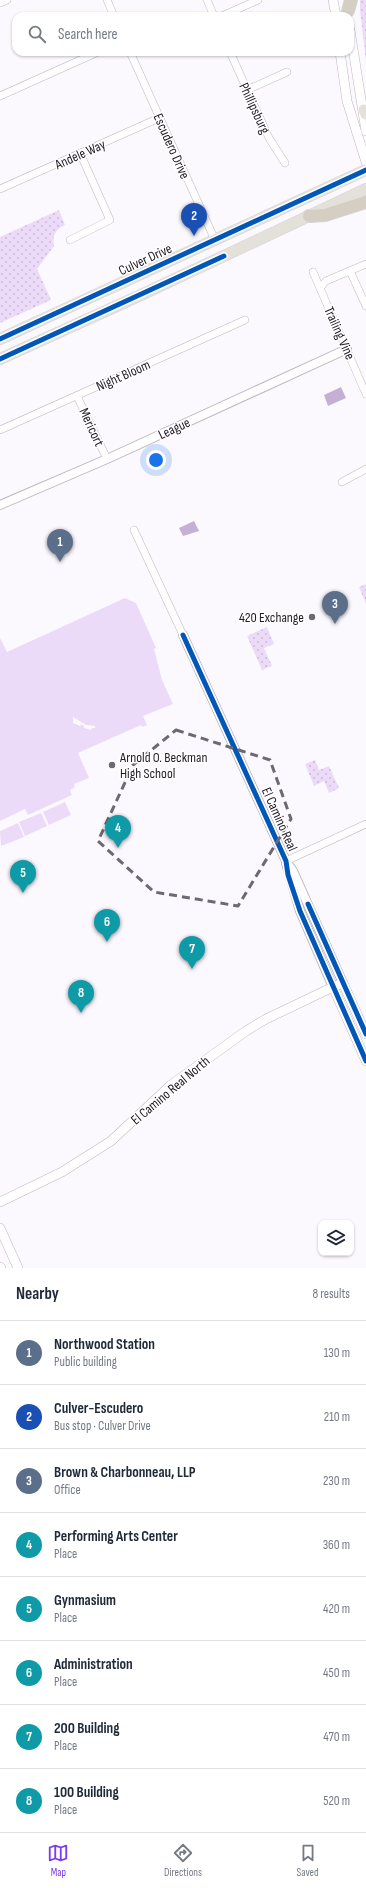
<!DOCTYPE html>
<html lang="en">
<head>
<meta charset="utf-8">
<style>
  body { margin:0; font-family:"Sofia Sans Condensed",sans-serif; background:#f2f2f3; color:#1f2937 }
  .controls { position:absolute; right:12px; bottom:12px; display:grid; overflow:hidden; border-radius:8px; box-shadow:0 1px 3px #0004 }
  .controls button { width:36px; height:36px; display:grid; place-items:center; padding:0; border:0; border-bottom:1px solid #e0e1e3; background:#fff; color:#1f2937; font:20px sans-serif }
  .you { position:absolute; left:156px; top:460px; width:14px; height:14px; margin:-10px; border:3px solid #fff; border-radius:50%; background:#1a73e8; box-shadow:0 0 0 6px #1a73e833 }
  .badge { display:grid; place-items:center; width:26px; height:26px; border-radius:50%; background:#7c3aed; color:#fff; font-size:13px; font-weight:700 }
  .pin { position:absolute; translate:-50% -33px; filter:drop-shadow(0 1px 2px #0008) }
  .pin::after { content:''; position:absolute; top:21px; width:14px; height:12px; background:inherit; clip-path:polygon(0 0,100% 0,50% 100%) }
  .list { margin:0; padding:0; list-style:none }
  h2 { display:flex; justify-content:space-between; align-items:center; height:52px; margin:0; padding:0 16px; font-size:17px }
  h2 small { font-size:13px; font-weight:400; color:#747a83 }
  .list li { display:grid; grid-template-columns:26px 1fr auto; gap:12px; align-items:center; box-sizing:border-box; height:64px; padding:0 16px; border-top:1px solid #e0e1e3 }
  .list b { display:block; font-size:15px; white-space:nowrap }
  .list p { margin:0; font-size:13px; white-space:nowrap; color:#747a83 }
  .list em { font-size:13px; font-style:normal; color:#747a83 }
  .icon { flex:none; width:22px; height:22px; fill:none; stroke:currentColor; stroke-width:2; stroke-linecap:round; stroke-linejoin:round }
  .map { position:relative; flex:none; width:366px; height:1268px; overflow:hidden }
  .search { position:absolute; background:#fff; box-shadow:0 1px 3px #0004; left:12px; right:12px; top:12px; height:44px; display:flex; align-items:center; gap:10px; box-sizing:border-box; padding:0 14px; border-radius:12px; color:#747a83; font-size:15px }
  .sheet { height:564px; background:#fff }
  nav { display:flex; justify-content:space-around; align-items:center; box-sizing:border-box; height:56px; border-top:1px solid #e0e1e3; background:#fff; font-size:11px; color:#747a83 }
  nav a { display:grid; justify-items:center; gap:2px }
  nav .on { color:#7c3aed }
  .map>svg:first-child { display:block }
  .green { fill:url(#green-dots) }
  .pitch { fill:#ecdbf8; fill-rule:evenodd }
  .water { fill:#c5b0d5 }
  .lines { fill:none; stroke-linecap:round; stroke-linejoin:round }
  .minor-casing { stroke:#beb9c1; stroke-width:8 }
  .tertiary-casing { stroke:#beb9c1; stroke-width:10 }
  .secondary-casing { stroke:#beb9c1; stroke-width:10 }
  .primary-casing { stroke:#d6d3d8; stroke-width:12 }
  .motorway-casing { stroke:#d6d3d8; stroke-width:14 }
  .minor { stroke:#fffeff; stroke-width:7 }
  .tertiary { stroke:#fffeff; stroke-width:8 }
  .secondary { stroke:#fffeff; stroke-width:9 }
  .primary { stroke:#e4e1db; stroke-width:11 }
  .motorway { stroke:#d4cec3; stroke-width:12 }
  .cycleway-casing { stroke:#fff; stroke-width:8 }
  .cycleway { stroke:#0057b8; stroke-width:5 }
  .marked { fill:none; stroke:#6e6872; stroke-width:3; stroke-dasharray:8 5; stroke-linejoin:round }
  .poi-dot { fill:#6e6872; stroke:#fff; stroke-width:1.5 }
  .labels { text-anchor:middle; stroke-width:3; stroke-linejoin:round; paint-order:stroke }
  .street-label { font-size:14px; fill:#211a26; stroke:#fff }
  .poi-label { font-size:14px; fill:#211a26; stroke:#fff; text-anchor:end }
</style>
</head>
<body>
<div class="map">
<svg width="366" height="1268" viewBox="0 0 366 1268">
  <defs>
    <pattern id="green-dots" width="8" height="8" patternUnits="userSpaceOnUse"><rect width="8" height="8" fill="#ecdbf8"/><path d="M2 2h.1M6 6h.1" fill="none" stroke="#cabbd4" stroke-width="1.8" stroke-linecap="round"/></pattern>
  </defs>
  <rect width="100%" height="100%" fill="#fcf9fe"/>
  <!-- green -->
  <g class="green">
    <path d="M360,0H366V62L360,10Z"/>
    <path d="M59,210L65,225C55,229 52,237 54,246L37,269L51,300L0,323V237Z"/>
    <path d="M366,584V604L359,587Z"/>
    <path d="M267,627L274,644L264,648L272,666L262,670L247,636Z"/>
    <path d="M315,760L319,770L329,766L339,788L329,793L324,781L314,786L305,764Z"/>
  </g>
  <!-- pitch -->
  <g class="pitch">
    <path d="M125,598L136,603L156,648L154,649L162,680L173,704L143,716L147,725L142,727L141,725L78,753L89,778L74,784L75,787L70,790L72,795L28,815L25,809L0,821V638L7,652ZM73,717L86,725L95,726V728H92L91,730L84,728V726L81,724L80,726L73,723Z"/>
    <path d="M65,802L71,815L49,825L43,812Z"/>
    <path d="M41,813L47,826L25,836L19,822Z"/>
    <path d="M18,823L24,837L1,846L0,831Z"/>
  </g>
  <!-- water -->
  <g class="water">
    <path d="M341,387L346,398L328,406L324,395Z"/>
    <path d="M194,521L199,531L183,536L179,528Z"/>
  </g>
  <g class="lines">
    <defs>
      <g id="minor">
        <path d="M107,0L114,16"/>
        <path d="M207,0L214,16"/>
        <path d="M0,3L7,0"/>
        <path d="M222,16L258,0"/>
        <path d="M130,52L215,240"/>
        <path d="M230,52L269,138L285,163"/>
        <path d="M247,90L287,72"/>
        <path d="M0,96L98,52"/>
        <path d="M0,189L159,118"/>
        <path d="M70,240L110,220L80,153"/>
        <path d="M350,271L366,306"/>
        <path d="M313,272L366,394"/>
        <path d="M320,288L326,281L366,264"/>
        <path d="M77,396L107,459"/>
        <path d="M0,430L245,320"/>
        <path d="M342,482L366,469"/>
        <path d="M134,530L183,635"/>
        <path d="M286,861L366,824"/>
      </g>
      <g id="tertiary">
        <path d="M0,505L107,459L347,349"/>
        <path d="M183,635L286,861L293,871L343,983"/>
        <path d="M286,863L300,911L333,987"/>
      </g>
      <g id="secondary">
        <path d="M333,0L336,16"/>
        <path d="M350,30L366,131"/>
        <path d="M340,52L347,101L366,162"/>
        <path d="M333,987L366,1061"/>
        <path d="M0,1202L62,1172L111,1141L171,1085L246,1031L266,1019L333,987L343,983L366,1034"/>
        <path d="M0,1228L18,1268"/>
        <path d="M0,1267L1,1268"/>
      </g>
      <g id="primary">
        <path d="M364,110L366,114"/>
        <path d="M0,339L366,170"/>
        <path d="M0,359L141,295L366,189"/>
      </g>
      <g id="motorway">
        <path d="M348,11L351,0"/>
        <path d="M309,216L325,215L366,202"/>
      </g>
    </defs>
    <!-- minor casing -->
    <use href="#minor" class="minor-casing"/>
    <!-- tertiary casing -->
    <use href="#tertiary" class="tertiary-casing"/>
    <!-- secondary casing -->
    <use href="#secondary" class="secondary-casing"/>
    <!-- primary casing -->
    <use href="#primary" class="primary-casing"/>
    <!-- motorway casing -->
    <use href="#motorway" class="motorway-casing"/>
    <!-- minor -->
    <use href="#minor" class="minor"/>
    <!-- tertiary -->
    <use href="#tertiary" class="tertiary"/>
    <!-- secondary -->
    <use href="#secondary" class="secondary"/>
    <!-- primary -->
    <use href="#primary" class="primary"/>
    <!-- motorway -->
    <use href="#motorway" class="motorway"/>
    <defs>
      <g id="cycleway">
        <path d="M0,339L366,170"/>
        <path d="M0,359L224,256"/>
        <path d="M183,635L286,861L288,875L300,911L366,1061"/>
        <path d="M308,904L366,1034"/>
      </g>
    </defs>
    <!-- cycleway casing -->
    <use href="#cycleway" class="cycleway-casing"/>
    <!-- cycleway -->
    <use href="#cycleway" class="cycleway"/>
  </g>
  <!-- marked area -->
  <path class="marked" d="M176,730L270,760L291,819L238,906L154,892L98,841L133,765Z"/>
  <!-- markers -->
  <g class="poi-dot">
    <circle cx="312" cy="617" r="4"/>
    <circle cx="112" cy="765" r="4"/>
  </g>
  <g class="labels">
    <!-- street labels -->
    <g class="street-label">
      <text transform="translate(255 108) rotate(65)" y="5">Phillipsburg</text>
      <text transform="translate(172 146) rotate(66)" y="5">Escudero Drive</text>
      <text transform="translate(80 154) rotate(-24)" y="5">Andele Way</text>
      <text transform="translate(145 259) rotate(-25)" y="5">Culver Drive</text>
      <text transform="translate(340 333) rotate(66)" y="5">Trailing Vine</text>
      <text transform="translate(123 375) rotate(-24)" y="5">Night Bloom</text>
      <text transform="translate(92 427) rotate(65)" y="5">Mericort</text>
      <text transform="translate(174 428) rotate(-25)" y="5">League</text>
      <text transform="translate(280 819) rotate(66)" y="5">El Camino Real</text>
      <text transform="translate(170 1090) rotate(-40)" y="5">El Camino Real North</text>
    </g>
    <!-- poi labels -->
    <g class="poi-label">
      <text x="304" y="622">420 Exchange</text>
      <text x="120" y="762" text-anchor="start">Arnold O. Beckman<tspan x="120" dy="16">High School</tspan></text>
    </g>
  </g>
</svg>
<div class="controls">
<button><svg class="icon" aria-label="layers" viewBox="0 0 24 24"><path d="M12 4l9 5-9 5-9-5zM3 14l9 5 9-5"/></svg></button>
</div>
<div class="you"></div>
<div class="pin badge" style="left:60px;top:562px;background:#5c6f8a">1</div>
<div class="pin badge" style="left:194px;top:236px;background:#1a4fb4">2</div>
<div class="pin badge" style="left:335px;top:624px;background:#5c6f8a">3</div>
<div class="pin badge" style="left:118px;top:848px;background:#0f9aa8">4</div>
<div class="pin badge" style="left:23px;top:893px;background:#0f9aa8">5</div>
<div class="pin badge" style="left:107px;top:942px;background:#0f9aa8">6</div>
<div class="pin badge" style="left:192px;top:969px;background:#0f9aa8">7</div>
<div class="pin badge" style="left:81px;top:1013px;background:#0f9aa8">8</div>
<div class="search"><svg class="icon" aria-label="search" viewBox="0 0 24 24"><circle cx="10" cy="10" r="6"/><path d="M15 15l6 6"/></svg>Search here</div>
</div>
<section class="sheet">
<h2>Nearby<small>8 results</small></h2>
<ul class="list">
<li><span class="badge" style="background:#5c6f8a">1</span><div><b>Northwood Station</b><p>Public building</p></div><em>130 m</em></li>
<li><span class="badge" style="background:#1a4fb4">2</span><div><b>Culver-Escudero</b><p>Bus stop · Culver Drive</p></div><em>210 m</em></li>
<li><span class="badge" style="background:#5c6f8a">3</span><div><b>Brown &amp; Charbonneau, LLP</b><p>Office</p></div><em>230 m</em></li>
<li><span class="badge" style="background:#0f9aa8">4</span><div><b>Performing Arts Center</b><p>Place</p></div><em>360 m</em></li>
<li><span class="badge" style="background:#0f9aa8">5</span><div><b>Gynmasium</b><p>Place</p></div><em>420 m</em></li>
<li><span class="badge" style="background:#0f9aa8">6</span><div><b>Administration</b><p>Place</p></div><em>450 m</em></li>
<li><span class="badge" style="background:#0f9aa8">7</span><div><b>200 Building</b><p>Place</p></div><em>470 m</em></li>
<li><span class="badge" style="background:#0f9aa8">8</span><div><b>100 Building</b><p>Place</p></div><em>520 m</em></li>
</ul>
</section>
<nav>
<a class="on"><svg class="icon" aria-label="map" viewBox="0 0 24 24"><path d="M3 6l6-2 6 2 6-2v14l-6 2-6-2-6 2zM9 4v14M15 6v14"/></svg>Map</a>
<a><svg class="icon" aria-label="directions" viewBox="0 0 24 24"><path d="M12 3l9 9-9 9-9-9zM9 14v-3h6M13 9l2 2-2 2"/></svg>Directions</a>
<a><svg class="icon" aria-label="saved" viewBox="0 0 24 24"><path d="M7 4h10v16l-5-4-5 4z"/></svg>Saved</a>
</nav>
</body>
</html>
